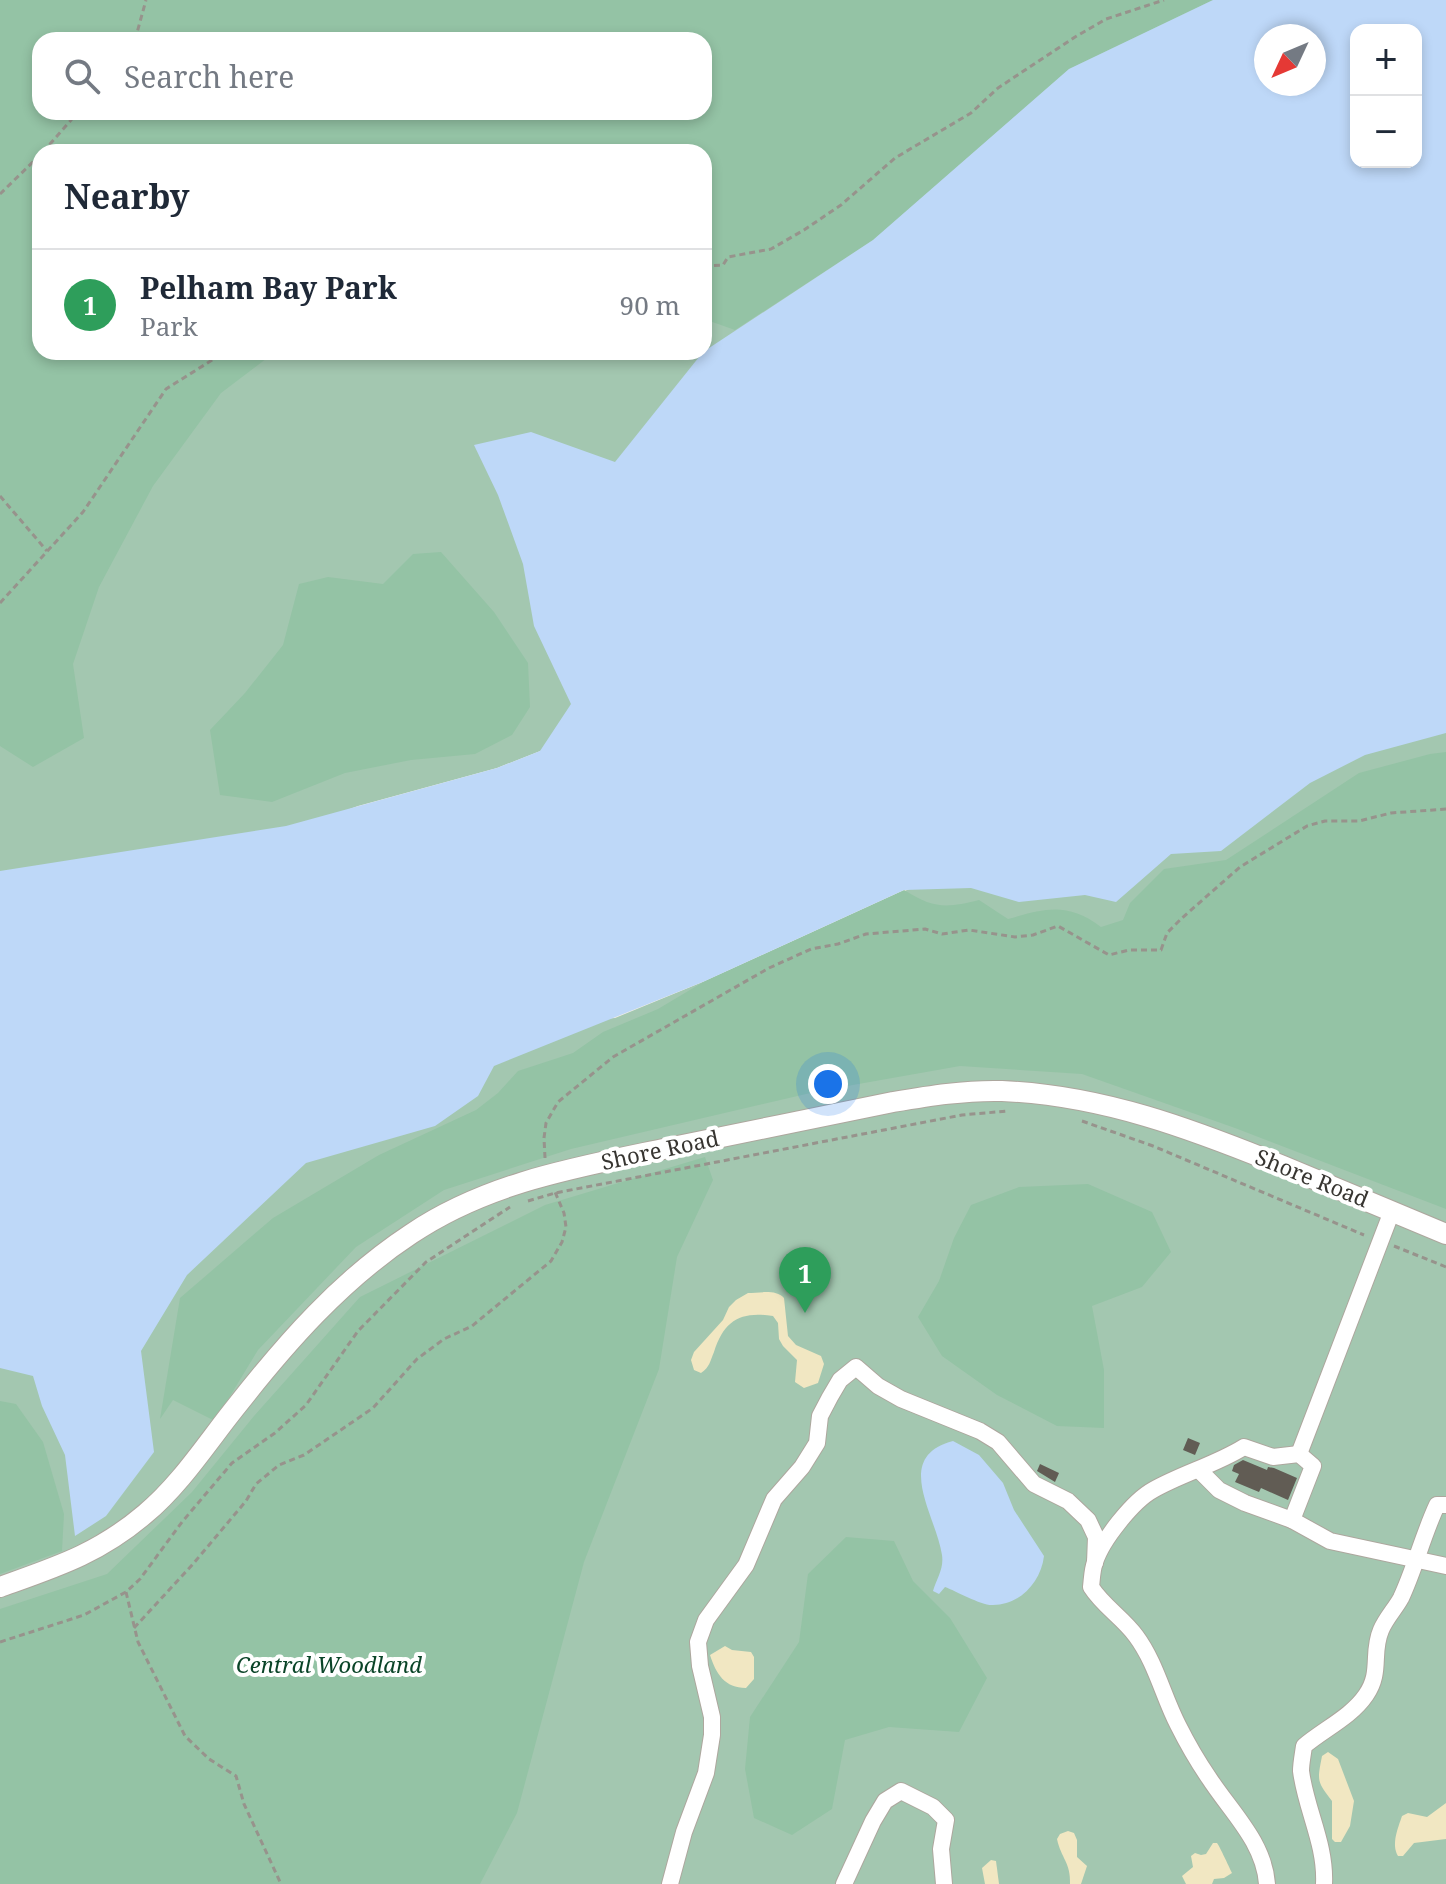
<!DOCTYPE html>
<html lang="en">
<head>
<meta charset="utf-8">
<style>
  body { margin:0; font-family:"Noto Serif",serif; background:#f6f6f7; color:#1f2937 }
  .controls { position:absolute; right:24px; top:24px; display:grid; overflow:hidden; border-radius:16px; box-shadow:0 4px 12px #0003 }
  .controls button { width:72px; height:72px; display:grid; place-items:center; padding:0; border:0; border-bottom:2px solid #e0e1e3; background:#fff; color:#1f2937; font:40px sans-serif }
  .compass { position:absolute; left:1254px; top:24px; width:72px; height:72px; border-radius:50%; background:#fff; box-shadow:0 4px 12px #0003; rotate:226deg }
  .you { position:absolute; left:828px; top:1084px; width:28px; height:28px; margin:-20px; border:6px solid #fff; border-radius:50%; background:#1a73e8; box-shadow:0 0 0 12px #1a73e833 }
  .badge { display:grid; place-items:center; width:52px; height:52px; border-radius:50%; background:#db2777; color:#fff; font-size:26px; font-weight:700 }
  .pin { position:absolute; translate:-50% -66px; filter:drop-shadow(0 2px 4px #0008) }
  .pin::after { content:''; position:absolute; top:42px; width:28px; height:24px; background:inherit; clip-path:polygon(0 0,100% 0,50% 100%) }
  .list { margin:0; padding:0; list-style:none }
  h2 { display:flex; justify-content:space-between; align-items:center; height:104px; margin:0; padding:0 32px; font-size:34px }
  h2 small { font-size:26px; font-weight:400; color:#747a83 }
  .list li { display:grid; grid-template-columns:52px 1fr auto; gap:24px; align-items:center; box-sizing:border-box; height:112px; padding:0 32px; border-top:2px solid #e0e1e3 }
  .list b { display:block; font-size:30px; white-space:nowrap }
  .list p { margin:0; font-size:26px; white-space:nowrap; color:#747a83 }
  .list em { font-size:26px; font-style:normal; color:#747a83 }
  .icon { flex:none; width:44px; height:44px; fill:none; stroke:currentColor; stroke-width:2; stroke-linecap:round; stroke-linejoin:round }
  .map { position:relative; flex:none; width:1446px; height:1884px; overflow:hidden }
  .search { position:absolute; background:#fff; box-shadow:0 4px 12px #0003; left:32px; top:32px; width:680px; height:88px; display:flex; align-items:center; gap:20px; box-sizing:border-box; padding:0 28px; border-radius:24px; color:#747a83; font-size:30px }
  .panel { position:absolute; background:#fff; box-shadow:0 4px 12px #0003; left:32px; top:144px; width:680px; height:216px; border-radius:24px }
  .map>svg:first-child { display:block }
  .green { fill:#a3c7b0; fill-rule:evenodd }
  .forest { fill:#94c3a5; fill-rule:evenodd }
  .sand { fill:#f1e7c2 }
  .water { fill:#bed8f8; fill-rule:evenodd }
  .building { fill:#615c54 }
  .lines { fill:none; stroke-linecap:round; stroke-linejoin:round }
  .minor-casing { stroke:#ada79e; stroke-width:18 }
  .major-casing { stroke:#ada79e; stroke-width:22 }
  .path { stroke:#97938c; stroke-width:3; stroke-dasharray:6 4; stroke-linecap:butt }
  .minor { stroke:#fff; stroke-width:16 }
  .major { stroke:#fff; stroke-width:20 }
  .labels { text-anchor:middle; stroke-width:8; stroke-linejoin:round; paint-order:stroke }
  .street-label { font-size:22px; fill:#373531; stroke:#fff }
  .park-label { font-size:22px; font-style:italic; fill:#0a4428; stroke:#fff }
</style>
</head>
<body>
<div class="map">
<svg width="1446" height="1884" viewBox="0 0 1446 1884">
  <rect width="100%" height="100%" fill="#f6f0e6"/>
  <!-- green -->
  <g class="green">
    <path d="M0,0H1446V172L682,695L497,768L358,806L107,899L0,901ZM1356,30H1416V162H1356ZM1266,36H1314V84H1266ZM40,40H704V112H40ZM40,152H704V352H40Z"/>
    <path d="M1446,647V1884H0V1310L106,1276L472,1028L615,1018L705,981Z"/>
  </g>
  <!-- forest -->
  <g class="forest">
    <path d="M0,0H1213L1069,69L873,240L735,330L704,319V152H40V352H275L221,393L153,486L99,587L73,664L84,738L33,767L0,746ZM40,40H704V112H40Z"/>
    <path d="M441,552L494,612L528,663L530,707L512,735L475,754L411,760L345,773L272,802L220,795L210,730L245,693L283,645L299,584L328,577L383,584L413,554Z"/>
    <path d="M1446,752V1209L1235,1128L1082,1074L960,1066L819,1091L571,1149L444,1190L356,1247L258,1350L215,1421L173,1400L160,1419L180,1298L273,1218L379,1155L476,1110L498,1093L518,1071L573,1053L603,1032L658,1009L705,981L904,890C934,909 947,908 979,900L1008,919C1046,908 1068,902 1101,927L1123,920L1130,903L1164,869L1226,860L1359,773L1430,754Z"/>
    <path d="M705,1157L713,1180L677,1257L659,1369L584,1562L517,1813L480,1884H0V1609L107,1574L192,1492L254,1416L360,1297L545,1205Z"/>
    <path d="M1088,1184L1152,1212L1171,1252L1142,1287L1092,1306L1104,1370V1428L1057,1426L997,1395L942,1356L918,1317L939,1281L954,1238L971,1205L1019,1187Z"/>
    <path d="M0,1401L16,1404L43,1442L64,1514L62,1551L0,1574Z"/>
    <path d="M846,1537L894,1541L913,1581L950,1618L987,1678L959,1732L889,1727L845,1740L832,1809L792,1835L754,1818L745,1769L750,1717L799,1642L808,1574Z"/>
  </g>
  <!-- sand -->
  <g class="sand">
    <path d="M748,1293C759,1293 776,1289 784,1298L788,1336L796,1345L821,1356L824,1364L818,1383L804,1388L795,1382L797,1360L783,1346L779,1339L778,1323L773,1316C741,1311 724,1320 714,1352C710,1361 710,1367 701,1373L694,1370L691,1360L694,1352L723,1320L729,1307L736,1300Z"/>
    <path d="M725,1646L732,1650L751,1652L754,1657V1679L746,1688C725,1688 716,1674 710,1655Z"/>
    <path d="M1328,1752L1338,1759L1354,1801L1350,1826L1341,1842H1335L1332,1839V1801C1317,1781 1317,1782 1322,1756Z"/>
    <path d="M1446,1803V1839L1414,1843L1403,1856H1398C1391,1844 1398,1828 1402,1816L1408,1813L1427,1817Z"/>
    <path d="M1068,1831L1074,1833L1077,1840V1857L1087,1866L1081,1884H1070C1071,1863 1061,1858 1057,1839L1060,1834Z"/>
    <path d="M1213,1843H1217C1219,1845 1231,1871 1232,1873L1224,1878L1214,1879L1212,1884H1186L1182,1876L1193,1867L1191,1856L1195,1853L1201,1855L1206,1854Z"/>
    <path d="M991,1860L996,1861L999,1884H985L982,1868Z"/>
  </g>
  <!-- water -->
  <g class="water">
    <path d="M1213,0H1446V733L1365,755L1310,783L1221,851L1171,854L1116,902L1085,895L1019,902L971,888L904,890L705,981L494,1066L478,1096L435,1126L306,1163L187,1275L141,1351L154,1452L106,1516L75,1536L65,1455L42,1406L33,1376L0,1368V871L286,826L497,768L540,751L571,704L534,626L523,564L498,495L474,445L531,432L615,462L703,352L873,240L1069,69ZM1356,30H1416V162H1356ZM1266,36H1314V84H1266Z"/>
    <path d="M953,1441L979,1455L1003,1483L1014,1510L1044,1556C1041,1582 1020,1605 993,1605C982,1606 956,1591 945,1587L939,1594L933,1591C937,1578 944,1569 942,1555C936,1515 892,1457 953,1441Z"/>
  </g>
  <!-- building -->
  <g class="building">
    <path d="M1188,1438L1200,1443L1195,1455L1183,1450Z"/>
    <path d="M1243,1460L1267,1470L1268,1467L1274,1468L1297,1478L1288,1500L1261,1488L1259,1492L1235,1482L1239,1474L1232,1471L1234,1465Z"/>
    <path d="M1040,1464L1059,1473L1055,1482L1037,1471Z"/>
  </g>
  <g class="lines">
    <defs>
      <g id="minor">
        <path d="M1299,1454L1392,1211"/>
        <path d="M1199,1470L1219,1490L1245,1503L1292,1520L1330,1541L1446,1566"/>
        <path d="M670,1884L684,1832L706,1773L712,1735V1717L700,1666L698,1642L706,1620L746,1565L774,1499L802,1467L817,1443L820,1416L830,1397L840,1380L856,1367L878,1386L901,1399L980,1431L998,1442L1034,1484L1068,1501L1088,1520L1096,1537L1095,1563"/>
        <path d="M844,1884L873,1821L885,1801L901,1791L933,1807L946,1820L941,1849L944,1884"/>
        <path d="M1267,1884C1264,1842 1231,1812 1209,1778C1198,1762 1187,1743 1178,1725C1163,1696 1156,1663 1136,1636C1123,1618 1103,1606 1091,1587C1092,1579 1092,1570 1095,1562C1102,1540 1133,1501 1153,1490C1183,1473 1215,1465 1244,1447L1273,1457L1299,1454L1313,1466L1292,1520"/>
        <path d="M1324,1884C1326,1844 1306,1810 1301,1771C1301,1763 1303,1754 1304,1746C1324,1729 1351,1717 1366,1695C1382,1672 1371,1653 1381,1630C1386,1618 1395,1609 1401,1598C1415,1568 1423,1535 1437,1505H1446"/>
      </g>
      <path id="major" d="M0,1587C56,1567 98,1554 145,1514C180,1485 207,1443 235,1408C286,1343 341,1280 411,1234C488,1182 578,1167 668,1148C743,1133 818,1117 893,1102C929,1096 965,1090 1002,1091C1102,1095 1192,1129 1283,1166C1337,1189 1392,1211 1446,1234"/>
    </defs>
    <!-- minor casing -->
    <use href="#minor" class="minor-casing"/>
    <!-- major casing -->
    <use href="#major" class="major-casing"/>
    <!-- path -->
    <g class="path">
      <path d="M135,40L146,0"/>
      <path d="M43,152L78,112"/>
      <path d="M0,194L40,155"/>
      <path d="M704,266L723,265L728,257L771,249L804,230L841,205L895,158L971,113L998,88L1075,37L1106,19L1164,0"/>
      <path d="M0,496L47,551"/>
      <path d="M0,603L83,512L166,389L225,352"/>
      <path d="M1082,1121L1153,1146L1364,1235"/>
      <path d="M545,1158L544,1138L546,1123L558,1102L613,1057L769,968L811,949L838,944L866,934L925,929L942,934L969,930L1015,937L1033,935L1058,926L1109,955L1129,950H1161L1167,933L1182,918L1240,867L1307,826L1325,821H1359L1391,813L1446,809"/>
      <path d="M528,1201L555,1193L962,1115L1008,1111"/>
      <path d="M1394,1246L1446,1267"/>
      <path d="M126,1592L138,1642L185,1736L209,1759L236,1776L244,1804L281,1884"/>
      <path d="M134,1628L193,1564L246,1501L256,1484L279,1465L304,1455L373,1408L417,1359L444,1339L472,1326L551,1261L562,1242L566,1227L564,1213L555,1192"/>
      <path d="M0,1642L84,1615L126,1592L140,1579L182,1522L232,1463L275,1433L306,1405L358,1331L426,1262L510,1207"/>
    </g>
    <!-- minor -->
    <use href="#minor" class="minor"/>
    <!-- major -->
    <use href="#major" class="major"/>
  </g>
  <g class="labels">
    <!-- street labels -->
    <g class="street-label">
      <text transform="translate(660 1150) rotate(-12)" y="8">Shore Road</text>
      <text transform="translate(1312 1178) rotate(22)" y="8">Shore Road</text>
    </g>
    <!-- park labels -->
    <g class="park-label">
      <text x="329" y="1673">Central Woodland</text>
    </g>
  </g>
</svg>
<div class="controls">
<button>+</button>
<button>−</button>
</div>
<svg class="compass" viewBox="-18 -18 36 36"><path d="M0-13l5 13h-10z" fill="#e53935"/><path d="M0 13l5-13h-10z" fill="#747a83"/></svg>
<div class="you"></div>
<div class="pin badge" style="left:805px;top:1313px;background:#2e9e5b">1</div>
<div class="search"><svg class="icon" aria-label="search" viewBox="0 0 24 24"><circle cx="10" cy="10" r="6"/><path d="M15 15l6 6"/></svg>Search here</div>
<section class="panel">
<h2>Nearby<small></small></h2>
<ul class="list">
<li><span class="badge" style="background:#2e9e5b">1</span><div><b>Pelham Bay Park</b><p>Park</p></div><em>90 m</em></li>
</ul>
</section>
</div>
</body>
</html>
